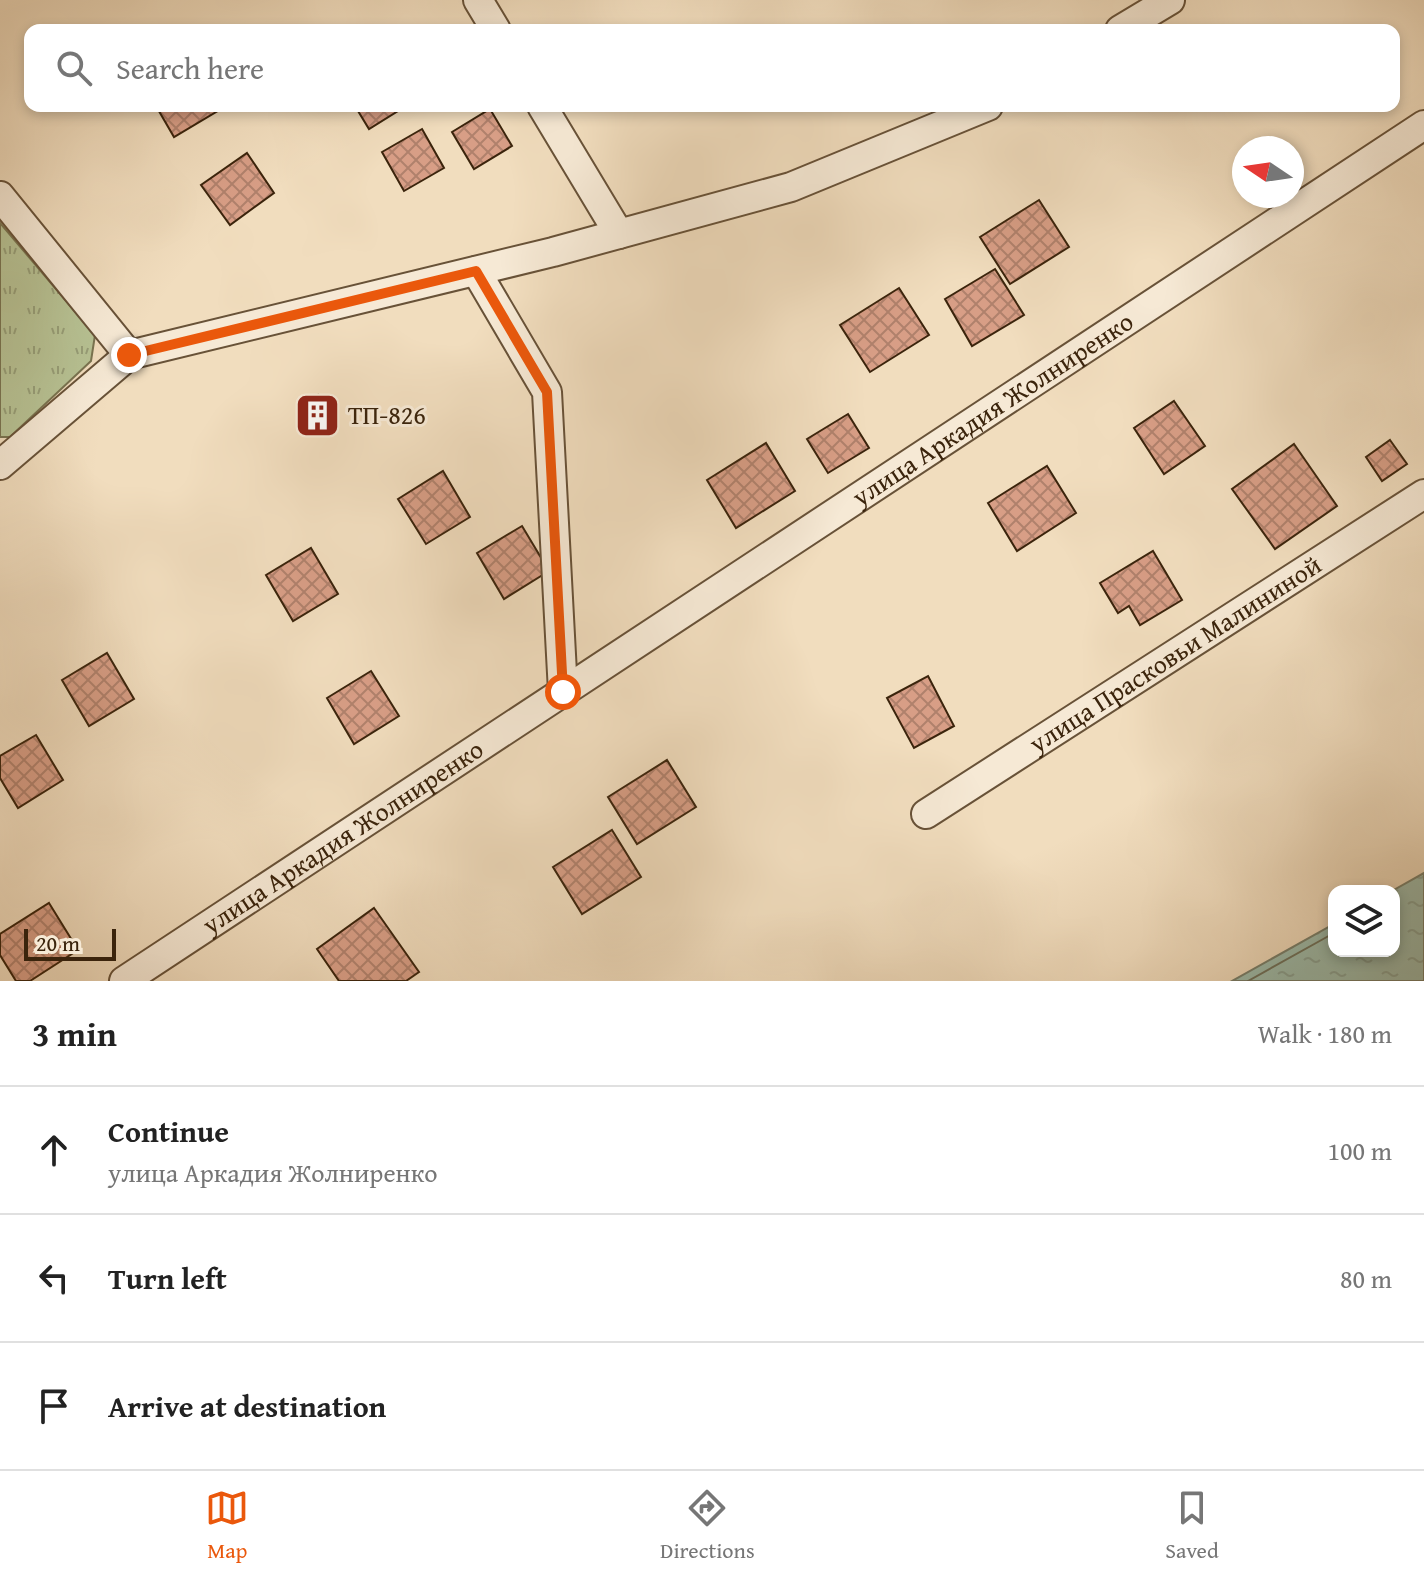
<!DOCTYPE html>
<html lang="en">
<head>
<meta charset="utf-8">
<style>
  body { margin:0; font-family:"Gentium Book Plus",serif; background:#f2f2f2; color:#222 }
  .controls { position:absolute; right:24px; bottom:24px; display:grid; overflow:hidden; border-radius:16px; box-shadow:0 4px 12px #0003 }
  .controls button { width:72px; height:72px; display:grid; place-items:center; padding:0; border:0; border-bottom:2px solid #e0e0e0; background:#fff; color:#222; font:40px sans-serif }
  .compass { position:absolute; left:1232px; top:136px; width:72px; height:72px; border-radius:50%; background:#fff; box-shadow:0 4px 12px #0003; rotate:283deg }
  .scale { position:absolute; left:24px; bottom:20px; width:92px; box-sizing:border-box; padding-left:8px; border:4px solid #3b240c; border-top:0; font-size:22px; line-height:28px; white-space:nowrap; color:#3b240c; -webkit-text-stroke:6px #f6e9d5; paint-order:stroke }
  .stop { position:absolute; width:24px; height:24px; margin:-18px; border:6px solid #ea580c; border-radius:50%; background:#fff }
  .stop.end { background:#ea580c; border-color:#fff; box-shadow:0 2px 8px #0008 }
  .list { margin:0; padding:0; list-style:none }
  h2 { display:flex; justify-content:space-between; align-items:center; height:104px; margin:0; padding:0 32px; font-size:34px }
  h2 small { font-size:26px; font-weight:400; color:#767676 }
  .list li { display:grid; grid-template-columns:52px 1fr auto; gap:24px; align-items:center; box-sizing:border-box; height:128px; padding:0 32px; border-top:2px solid #e0e0e0 }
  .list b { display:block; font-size:30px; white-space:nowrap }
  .list p { margin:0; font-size:26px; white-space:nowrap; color:#767676 }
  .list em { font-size:26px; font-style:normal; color:#767676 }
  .icon { flex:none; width:44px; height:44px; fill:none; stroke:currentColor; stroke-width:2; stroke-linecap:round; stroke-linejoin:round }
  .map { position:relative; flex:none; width:1424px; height:981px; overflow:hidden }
  .search { position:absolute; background:#fff; box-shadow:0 4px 12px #0003; left:24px; right:24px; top:24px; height:88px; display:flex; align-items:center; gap:20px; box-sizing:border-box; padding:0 28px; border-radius:16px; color:#767676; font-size:30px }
  .sheet { height:488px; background:#fff }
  nav { display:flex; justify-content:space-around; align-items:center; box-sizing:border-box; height:112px; border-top:2px solid #e0e0e0; background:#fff; font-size:22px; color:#767676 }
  nav a { display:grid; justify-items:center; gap:4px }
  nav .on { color:#ea580c }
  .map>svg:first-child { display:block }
  .grass { fill:url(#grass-tufts); stroke:#797350; stroke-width:2 }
  .water { fill:url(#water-ripples); stroke:#757f6d; stroke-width:2 }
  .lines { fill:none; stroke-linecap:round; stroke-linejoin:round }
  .shore { stroke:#6b705c; stroke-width:2 }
  .building { fill:url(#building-cross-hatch); stroke:#3b240c; stroke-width:2 }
  .street-casing { stroke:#685238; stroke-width:32 }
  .street { stroke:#f6e9d5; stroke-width:28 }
  .route { stroke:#ea580c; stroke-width:10 }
  .labels { text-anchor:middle; stroke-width:6; stroke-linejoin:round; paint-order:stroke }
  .street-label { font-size:26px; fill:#3b240c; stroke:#f6e9d5 }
  .poi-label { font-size:26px; fill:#3b240c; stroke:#f6e9d5; text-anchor:start }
</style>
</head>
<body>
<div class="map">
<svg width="1424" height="981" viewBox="0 0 1424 981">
  <defs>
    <pattern id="grass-tufts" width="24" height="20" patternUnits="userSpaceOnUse" patternTransform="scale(2)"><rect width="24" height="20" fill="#b7c294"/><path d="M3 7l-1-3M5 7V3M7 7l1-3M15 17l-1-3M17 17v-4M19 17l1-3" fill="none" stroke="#969d77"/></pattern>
    <pattern id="water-ripples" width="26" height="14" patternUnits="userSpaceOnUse" patternTransform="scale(2)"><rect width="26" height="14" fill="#9bbcad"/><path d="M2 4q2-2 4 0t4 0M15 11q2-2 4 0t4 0" fill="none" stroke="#86a194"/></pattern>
    <pattern id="building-cross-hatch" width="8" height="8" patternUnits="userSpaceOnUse" patternTransform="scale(2)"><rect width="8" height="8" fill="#d89e86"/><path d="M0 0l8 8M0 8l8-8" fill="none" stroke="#b0816c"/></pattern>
  </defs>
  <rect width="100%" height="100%" fill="#f1ddbe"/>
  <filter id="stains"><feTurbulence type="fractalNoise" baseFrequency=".0025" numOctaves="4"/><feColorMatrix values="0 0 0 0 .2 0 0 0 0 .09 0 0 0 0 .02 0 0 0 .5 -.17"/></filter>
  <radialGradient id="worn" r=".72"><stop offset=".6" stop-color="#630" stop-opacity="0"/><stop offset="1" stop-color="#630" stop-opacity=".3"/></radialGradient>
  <!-- grass -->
  <path class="grass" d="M0,223L95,335L91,361L10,437H0Z"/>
  <!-- water -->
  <path class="water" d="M1424,873V981H1232L1334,924V951H1394L1392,891Z"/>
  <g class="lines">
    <!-- shore -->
    <path class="shore" d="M1248,981L1334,933"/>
  </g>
  <!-- building -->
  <g class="building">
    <path d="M156,106H220L221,109L174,137Z"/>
    <path d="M355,106H406L369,129Z"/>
    <path d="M490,109L512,146L474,169L452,132Z"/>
    <path d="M422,129L444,168L404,191L382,152Z"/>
    <path d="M247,153L274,193L230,225L201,185Z"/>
    <path d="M1039,200L1069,247L1010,284L980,237Z"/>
    <path d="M995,269L1024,315L972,346L945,299Z"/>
    <path d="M899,288L929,335L870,372L840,325Z"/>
    <path d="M318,395L335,422L317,434L299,407Z"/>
    <path d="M1174,401L1205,446L1164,474L1134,428Z"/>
    <path d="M848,414L869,448L828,473L807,439Z"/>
    <path d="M1390,440L1407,464L1382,481L1366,457Z"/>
    <path d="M766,443L795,491L736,528L707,480Z"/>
    <path d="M1294,444L1337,506L1275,549L1232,489Z"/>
    <path d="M1047,466L1076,513L1017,551L988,503Z"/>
    <path d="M443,471L470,517L426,544L398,499Z"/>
    <path d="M522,526L549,571L504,599L477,553Z"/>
    <path d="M311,548L338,594L293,621L266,575Z"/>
    <path d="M1153,551L1182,600L1140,625L1129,606L1118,613L1100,583Z"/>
    <path d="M107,653L134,699L89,726L62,680Z"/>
    <path d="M371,671L399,716L354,744L327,698Z"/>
    <path d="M928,676L954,726L914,748L887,698Z"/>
    <path d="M36,735L63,780L18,808L0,778V756Z"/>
    <path d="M667,760L696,807L637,844L608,797Z"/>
    <path d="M612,830L641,877L582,914L553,867Z"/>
    <path d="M49,903L78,950L30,981H16L0,955V934Z"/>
    <path d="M374,908L419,972L406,981H339L317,949Z"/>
  </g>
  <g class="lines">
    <defs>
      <g id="street">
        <path d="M478,0L496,30"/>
        <path d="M1120,30L1170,0"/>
        <path d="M542,106L619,234"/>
        <path d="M0,196L129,355"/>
        <path d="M476,271L547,392L563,692"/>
        <path d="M0,465L129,355L553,252L791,187L988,106"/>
        <path id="s1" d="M926,814L1424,494"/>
        <path id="s2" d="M124,981L1424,125"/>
      </g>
    </defs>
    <!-- street casing -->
    <use href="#street" class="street-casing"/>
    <!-- street -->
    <use href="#street" class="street"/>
  </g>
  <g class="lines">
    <!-- route -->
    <path class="route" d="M129,355L476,271L547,392L563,692"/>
  </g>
  <!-- icons -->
  <defs>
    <symbol id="building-square" viewBox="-11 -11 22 22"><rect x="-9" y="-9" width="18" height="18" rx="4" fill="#8f2418" stroke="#f6e9d5"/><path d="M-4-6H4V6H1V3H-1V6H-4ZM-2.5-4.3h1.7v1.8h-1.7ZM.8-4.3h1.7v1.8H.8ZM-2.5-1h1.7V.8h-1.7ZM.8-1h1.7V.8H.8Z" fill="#fff"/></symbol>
  </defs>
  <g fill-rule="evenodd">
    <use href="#building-square" x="292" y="390" width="51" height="51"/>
  </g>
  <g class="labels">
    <!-- street labels -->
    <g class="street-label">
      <text dy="9" stroke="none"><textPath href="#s2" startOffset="1040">улица Аркадия Жолниренко</textPath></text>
      <text dy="9" stroke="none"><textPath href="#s1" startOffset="296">улица Прасковьи Малининой</textPath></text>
      <text dy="9" stroke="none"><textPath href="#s2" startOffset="262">улица Аркадия Жолниренко</textPath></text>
    </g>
    <!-- poi labels -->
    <g class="poi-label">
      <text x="348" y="424">ТП-826</text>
    </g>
  </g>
  <rect width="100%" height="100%" filter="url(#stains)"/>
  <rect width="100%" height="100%" fill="url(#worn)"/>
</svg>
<div class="controls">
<button><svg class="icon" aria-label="layers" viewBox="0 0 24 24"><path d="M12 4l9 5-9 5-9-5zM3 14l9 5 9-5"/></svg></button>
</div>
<svg class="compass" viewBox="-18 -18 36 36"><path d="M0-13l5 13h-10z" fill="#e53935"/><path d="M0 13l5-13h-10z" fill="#767676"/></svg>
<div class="scale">20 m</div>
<div class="stop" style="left:563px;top:692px"></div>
<div class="stop end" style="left:129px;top:355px"></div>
<div class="search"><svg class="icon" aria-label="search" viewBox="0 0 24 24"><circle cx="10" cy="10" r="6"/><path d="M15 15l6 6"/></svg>Search here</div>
</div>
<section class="sheet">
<h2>3 min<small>Walk · 180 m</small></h2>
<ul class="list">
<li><svg class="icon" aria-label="ahead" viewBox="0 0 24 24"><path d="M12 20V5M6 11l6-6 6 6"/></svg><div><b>Continue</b><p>улица Аркадия Жолниренко</p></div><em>100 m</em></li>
<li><svg class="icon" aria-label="left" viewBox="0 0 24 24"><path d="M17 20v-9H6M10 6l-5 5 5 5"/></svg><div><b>Turn left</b></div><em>80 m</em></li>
<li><svg class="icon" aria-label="arrive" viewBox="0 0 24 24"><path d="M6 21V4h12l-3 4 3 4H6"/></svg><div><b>Arrive at destination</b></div></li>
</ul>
</section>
<nav>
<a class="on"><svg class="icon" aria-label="map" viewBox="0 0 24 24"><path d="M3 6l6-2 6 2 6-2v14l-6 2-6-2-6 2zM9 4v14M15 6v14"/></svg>Map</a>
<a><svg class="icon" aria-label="directions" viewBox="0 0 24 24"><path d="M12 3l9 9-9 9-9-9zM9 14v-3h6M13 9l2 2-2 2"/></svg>Directions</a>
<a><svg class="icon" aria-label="saved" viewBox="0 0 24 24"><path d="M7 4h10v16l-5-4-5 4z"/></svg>Saved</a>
</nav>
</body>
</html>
